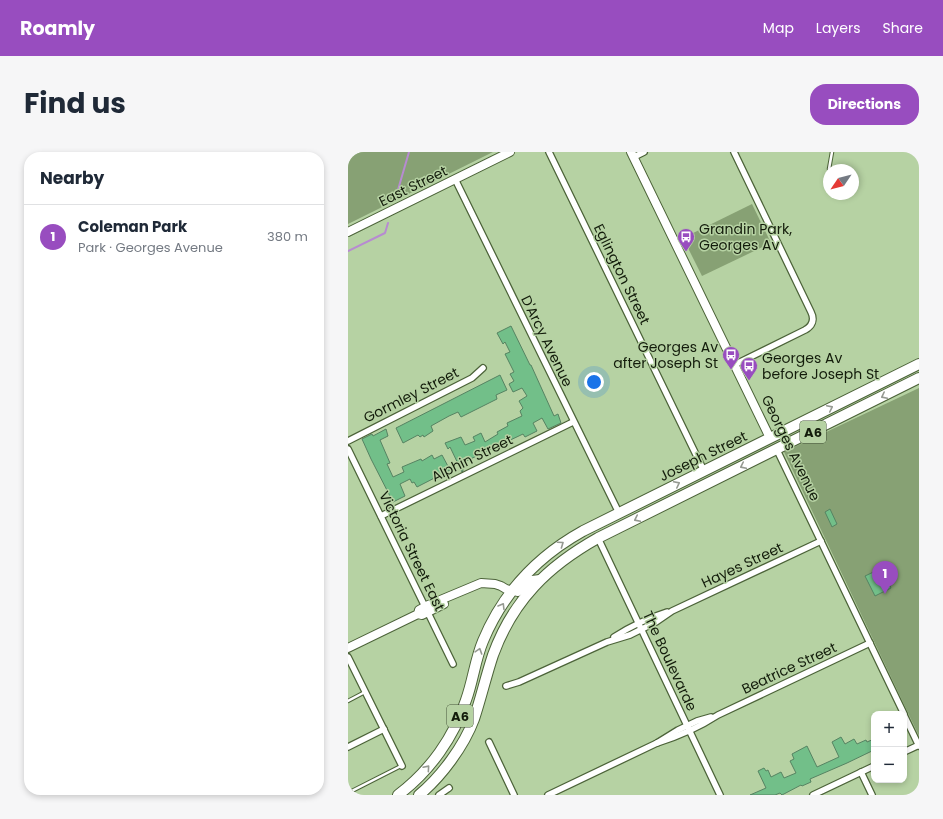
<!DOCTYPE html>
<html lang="en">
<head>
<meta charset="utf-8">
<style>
  body { margin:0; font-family:Poppins,sans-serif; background:#f6f6f7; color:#1f2937 }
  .controls { position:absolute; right:12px; bottom:12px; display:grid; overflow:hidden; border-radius:8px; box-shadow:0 2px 6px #0003 }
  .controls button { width:36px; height:36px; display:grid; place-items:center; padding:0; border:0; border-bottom:1px solid #e0e1e3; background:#fff; color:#1f2937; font:20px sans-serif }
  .compass { position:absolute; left:475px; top:12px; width:36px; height:36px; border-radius:50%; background:#fff; box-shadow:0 2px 6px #0003; rotate:235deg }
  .you { position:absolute; left:246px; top:230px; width:14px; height:14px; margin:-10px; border:3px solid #fff; border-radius:50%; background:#1a73e8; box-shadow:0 0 0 6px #1a73e833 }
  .badge { display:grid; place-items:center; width:26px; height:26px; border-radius:50%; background:#984dbf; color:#fff; font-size:13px; font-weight:700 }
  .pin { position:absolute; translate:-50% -33px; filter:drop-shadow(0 1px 2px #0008) }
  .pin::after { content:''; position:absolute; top:21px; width:14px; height:12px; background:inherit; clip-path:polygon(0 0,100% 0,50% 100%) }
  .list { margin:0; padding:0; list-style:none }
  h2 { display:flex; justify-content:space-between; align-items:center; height:52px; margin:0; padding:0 16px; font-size:17px }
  h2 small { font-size:13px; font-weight:400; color:#747a83 }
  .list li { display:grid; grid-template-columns:26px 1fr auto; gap:12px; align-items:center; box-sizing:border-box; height:64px; padding:0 16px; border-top:1px solid #e0e1e3 }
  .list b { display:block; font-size:15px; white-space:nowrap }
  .list p { margin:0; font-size:13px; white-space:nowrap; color:#747a83 }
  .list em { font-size:13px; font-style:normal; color:#747a83 }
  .map { position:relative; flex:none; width:571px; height:643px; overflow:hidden; border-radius:16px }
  header { display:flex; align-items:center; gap:24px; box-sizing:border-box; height:56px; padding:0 20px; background:#984dbf; color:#fff }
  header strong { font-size:19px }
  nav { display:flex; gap:22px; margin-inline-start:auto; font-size:14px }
  .intro { display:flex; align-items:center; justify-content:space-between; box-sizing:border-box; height:96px; padding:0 24px }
  h1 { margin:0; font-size:28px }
  .button { padding:10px 18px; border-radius:16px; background:#984dbf; color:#fff; font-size:14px; font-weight:700 }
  main { display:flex; gap:24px; padding:0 24px }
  aside { flex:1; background:#fff; border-radius:16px; box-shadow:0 2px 6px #0003 }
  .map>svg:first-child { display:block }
  .green { fill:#87a174 }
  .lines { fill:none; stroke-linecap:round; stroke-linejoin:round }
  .stream { stroke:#b78bd1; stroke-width:2 }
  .building { fill:#72bf89; stroke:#568362 }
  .lane-casing { stroke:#4c6339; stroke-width:4.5 }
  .street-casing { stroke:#4c6339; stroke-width:8 }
  .secondary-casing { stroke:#4c6339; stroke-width:10 }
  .highway-casing { stroke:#4c6339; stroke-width:12 }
  .lane { stroke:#fff; stroke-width:2.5 }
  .street { stroke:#fff; stroke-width:5.5 }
  .secondary { stroke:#fff; stroke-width:8 }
  .highway { stroke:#fff; stroke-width:10 }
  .oneway { stroke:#959991 }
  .labels { text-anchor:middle; stroke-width:3; stroke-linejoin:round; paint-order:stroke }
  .shield { fill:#b6d2a3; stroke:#445339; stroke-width:1 }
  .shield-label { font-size:13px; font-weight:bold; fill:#131c0b }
  .street-label { font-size:14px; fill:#131c0b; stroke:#b6d2a3 }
  .poi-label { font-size:14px; fill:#131c0b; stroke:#b6d2a3; text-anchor:start }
</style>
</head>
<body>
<header>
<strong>Roamly</strong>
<nav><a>Map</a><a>Layers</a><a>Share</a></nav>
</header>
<div class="intro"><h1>Find us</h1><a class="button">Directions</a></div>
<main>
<aside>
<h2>Nearby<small></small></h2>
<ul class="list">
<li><span class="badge">1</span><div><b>Coleman Park</b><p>Park · Georges Avenue</p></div><em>380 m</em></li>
</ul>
</aside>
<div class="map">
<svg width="571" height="643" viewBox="0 0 571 643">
  <rect width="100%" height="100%" fill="#b6d2a3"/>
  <!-- green -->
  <g class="green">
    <path d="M0,0H145L0,72Z"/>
    <path d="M404,52L423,91L354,124L335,86Z"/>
    <path d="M571,236V584L436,300Z"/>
  </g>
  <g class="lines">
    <!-- stream -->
    <g class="stream">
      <path d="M47,48L61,0"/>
      <path d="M0,99L37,81L40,71"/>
    </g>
  </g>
  <!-- building -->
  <g class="building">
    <path d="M163,174L182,213H183L206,264L210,262L213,271L200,277L194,266L185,271L189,279L177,285L175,282L114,311L115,319L114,320L102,295L100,297L97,291L113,285L117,293L127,289L125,285L133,281L137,290L150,282L149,280L160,274L159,271L174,264L172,259L175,256L171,249L179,244L174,236L165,240L161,232L166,229L162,222L166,220L157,202L162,200L157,190L155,192L149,181Z"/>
    <path d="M152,223L159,238L148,243L149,247L113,265L110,260L101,264L83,274L85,279L76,285L75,283L72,285L70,283L55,291L48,276Z"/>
    <path d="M38,277L40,284L32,288L42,311L39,312L45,325L56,320L54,315L73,307L74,309L84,303L86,307L94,303L102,318L69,335L66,330L64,331L62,327L52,332L57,344L45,350L23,307L14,287L24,282L25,284Z"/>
    <path d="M482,357L489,372L484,375L477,360Z"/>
    <path d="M534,416L543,436L527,444L517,424Z"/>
    <path d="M493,585L497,592L506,587L509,592L518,588L519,590L526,587V598L499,611L462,627L463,630L454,634L453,633L434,643L432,641L427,643H402L418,636L410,619L416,616L418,619L420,618L423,625L433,620L436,626L448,621L442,609L446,607L444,602L459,594L469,615L491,605L484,590Z"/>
  </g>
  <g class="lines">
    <defs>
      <g id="lane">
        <path d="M481,17L484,0"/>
        <path d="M0,549L17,540"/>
        <path d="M0,641L53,614"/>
      </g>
      <g id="street">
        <path d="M201,0L356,319"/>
        <path d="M286,5L296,0"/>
        <path d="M107,27L271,361"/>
        <path d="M386,213L457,178C464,174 467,168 463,160L386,0"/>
        <path d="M0,289L124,226L135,216"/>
        <path d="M0,297L105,512"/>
        <path d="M429,298L556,562"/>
        <path d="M33,364L225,270"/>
        <path d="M250,386L372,643"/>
        <path d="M266,485C283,474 300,466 319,460"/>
        <path d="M0,505L54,614"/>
        <path d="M158,534L171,530L259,490L282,483L308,470L324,459L473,389"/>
        <path d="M556,563L571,594"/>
        <path d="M141,590L166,643"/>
        <path d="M309,591C332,584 350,576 370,563L522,491"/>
        <path d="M0,595L36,577"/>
        <path d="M556,600L571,593"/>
        <path d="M513,620L524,643"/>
        <path d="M91,643L101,636"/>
        <path d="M200,643L309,591L330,578L349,569L363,565"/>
        <path d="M465,643L526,614"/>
      </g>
      <g id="secondary">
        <path d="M283,0L422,286"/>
        <path d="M0,80L162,0"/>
        <path d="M70,462L74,463L96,452"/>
        <path d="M0,496L70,462L71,458L78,454L133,431L147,432L153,434L158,437L170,440L184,428L192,427"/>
      </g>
      <g id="highway">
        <path d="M50,643C82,619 106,585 118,548C125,529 127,508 135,489C155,441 190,404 235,379L571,212"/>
        <path d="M71,643C93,625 116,594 126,567C133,546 138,524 145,503C165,448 200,414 250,386L571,226"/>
      </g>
    </defs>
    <!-- lane casing -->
    <use href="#lane" class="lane-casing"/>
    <!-- street casing -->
    <use href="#street" class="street-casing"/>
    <!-- secondary casing -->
    <use href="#secondary" class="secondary-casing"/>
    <!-- highway casing -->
    <use href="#highway" class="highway-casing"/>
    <!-- lane -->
    <use href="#lane" class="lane"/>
    <!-- street -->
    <use href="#street" class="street"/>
    <!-- secondary -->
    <use href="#secondary" class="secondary"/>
    <!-- highway -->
    <use href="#highway" class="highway"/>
  </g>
  <!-- one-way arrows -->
  <defs><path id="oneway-chevron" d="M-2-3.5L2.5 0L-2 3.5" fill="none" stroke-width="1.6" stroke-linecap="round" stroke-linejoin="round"/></defs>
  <g class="oneway">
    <use href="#oneway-chevron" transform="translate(536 244) rotate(153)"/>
    <use href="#oneway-chevron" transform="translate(482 256) rotate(-26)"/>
    <use href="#oneway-chevron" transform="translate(395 314) rotate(154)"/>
    <use href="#oneway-chevron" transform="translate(329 332) rotate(-27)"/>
    <use href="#oneway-chevron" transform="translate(289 367) rotate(154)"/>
    <use href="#oneway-chevron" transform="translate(213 392) rotate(-35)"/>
    <use href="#oneway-chevron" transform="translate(154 454) rotate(-59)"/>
    <use href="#oneway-chevron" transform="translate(131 499) rotate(-72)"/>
    <use href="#oneway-chevron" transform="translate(79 616) rotate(-49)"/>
  </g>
  <!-- icons -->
  <defs>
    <symbol id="bus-pin" viewBox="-11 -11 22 30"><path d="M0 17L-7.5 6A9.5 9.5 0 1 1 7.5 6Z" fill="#984dbf" stroke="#b6d2a3"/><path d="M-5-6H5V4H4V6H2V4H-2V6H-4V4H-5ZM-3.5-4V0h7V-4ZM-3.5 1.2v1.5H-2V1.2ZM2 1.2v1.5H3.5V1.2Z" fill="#fff"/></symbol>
  </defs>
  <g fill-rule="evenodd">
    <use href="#bus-pin" x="328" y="75" width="20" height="27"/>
    <use href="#bus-pin" x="373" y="193" width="20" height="27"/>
    <use href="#bus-pin" x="391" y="204" width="20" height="27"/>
  </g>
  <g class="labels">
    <!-- shield labels -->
    <g class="shield">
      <rect x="452" y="269" width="26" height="22" rx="3"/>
      <rect x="99" y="553" width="26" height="22" rx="3"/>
    </g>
    <g class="shield-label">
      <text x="465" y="285">A6</text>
      <text x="112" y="569">A6</text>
    </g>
    <!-- street labels -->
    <g class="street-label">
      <text transform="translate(65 34) rotate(-26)" y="5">East Street</text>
      <text transform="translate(274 122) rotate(64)" y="5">Eglington Street</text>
      <text transform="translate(199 189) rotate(64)" y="5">D'Arcy Avenue</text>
      <text transform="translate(63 243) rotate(-27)" y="5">Gormley Street</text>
      <text transform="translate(443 296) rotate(64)" y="5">Georges Avenue</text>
      <text transform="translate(355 304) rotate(-26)" y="5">Joseph Street</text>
      <text transform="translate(124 306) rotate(-26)" y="5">Alphin Street</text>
      <text transform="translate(64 399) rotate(64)" y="5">Victoria Street East</text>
      <text transform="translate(394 413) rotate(-25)" y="5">Hayes Street</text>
      <text transform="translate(322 509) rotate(65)" y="5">The Boulevarde</text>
      <text transform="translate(441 516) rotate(-25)" y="5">Beatrice Street</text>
    </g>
    <!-- poi labels -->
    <g class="poi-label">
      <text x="351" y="82">Grandin Park,<tspan x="351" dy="16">Georges Av</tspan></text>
      <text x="370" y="200" text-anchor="end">Georges Av<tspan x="370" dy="16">after Joseph St</tspan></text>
      <text x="414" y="211">Georges Av<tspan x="414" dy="16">before Joseph St</tspan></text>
    </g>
  </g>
</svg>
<div class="controls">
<button>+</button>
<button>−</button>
</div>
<svg class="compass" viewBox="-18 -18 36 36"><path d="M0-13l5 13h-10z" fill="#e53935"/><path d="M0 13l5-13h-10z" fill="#747a83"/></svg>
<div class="you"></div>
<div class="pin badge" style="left:537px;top:442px">1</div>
</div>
</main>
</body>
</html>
